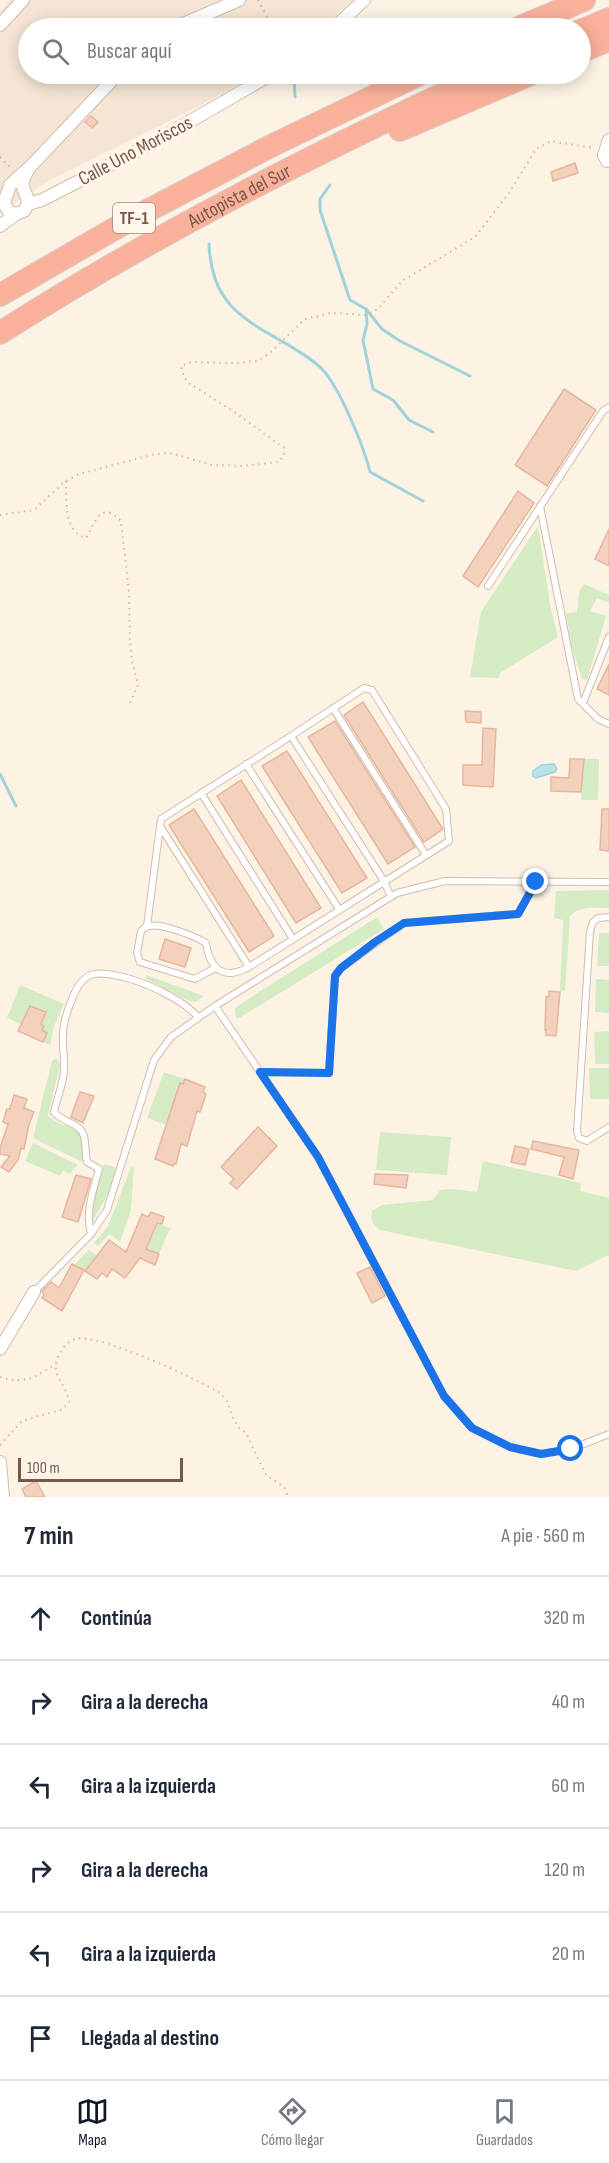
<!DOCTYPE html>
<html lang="es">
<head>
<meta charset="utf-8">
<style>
  body { margin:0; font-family:"Sofia Sans Condensed",sans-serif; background:#f2f2f3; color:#1f2937 }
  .scale { position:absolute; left:18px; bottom:15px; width:165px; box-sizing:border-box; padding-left:6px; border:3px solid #775849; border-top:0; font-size:16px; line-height:21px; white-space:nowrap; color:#775849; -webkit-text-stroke:4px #fff7ec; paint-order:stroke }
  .stop { position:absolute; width:18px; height:18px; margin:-14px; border:4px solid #1a73e8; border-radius:50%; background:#fff }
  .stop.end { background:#1a73e8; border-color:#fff; box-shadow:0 2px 6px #0008 }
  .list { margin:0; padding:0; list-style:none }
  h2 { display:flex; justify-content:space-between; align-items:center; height:78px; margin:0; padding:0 24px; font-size:26px }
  h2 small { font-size:20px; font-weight:400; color:#747a83 }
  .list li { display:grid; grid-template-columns:39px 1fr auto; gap:18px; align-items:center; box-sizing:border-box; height:84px; padding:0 24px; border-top:2px solid #e0e1e3 }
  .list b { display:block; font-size:22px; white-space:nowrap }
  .list em { font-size:20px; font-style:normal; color:#747a83 }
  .icon { flex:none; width:33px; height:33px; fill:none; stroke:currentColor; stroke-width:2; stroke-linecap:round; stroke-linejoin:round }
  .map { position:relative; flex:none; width:609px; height:1497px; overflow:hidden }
  .search { position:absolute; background:#fff; box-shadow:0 3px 15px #0003; left:18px; right:18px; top:18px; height:66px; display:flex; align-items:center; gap:15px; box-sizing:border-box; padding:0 21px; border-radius:33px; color:#747a83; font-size:22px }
  .sheet { height:582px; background:#fff }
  nav { display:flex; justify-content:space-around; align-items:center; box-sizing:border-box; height:84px; border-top:2px solid #e0e1e3; background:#fff; font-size:16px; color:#747a83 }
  nav a { display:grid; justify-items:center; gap:3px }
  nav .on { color:#111827 }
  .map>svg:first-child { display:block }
  .residential { fill:#f5e5d4 }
  .green { fill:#d5ebc3 }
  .water { fill:#b9e2e7; stroke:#9fd2da; stroke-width:1.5 }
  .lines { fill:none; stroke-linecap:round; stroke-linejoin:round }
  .stream { stroke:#9fd2da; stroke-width:3 }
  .building { fill:#f3d1bc; stroke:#e6b69c; stroke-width:1.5 }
  .lane-casing { stroke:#d1bcad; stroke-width:8 }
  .street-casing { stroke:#d1bcad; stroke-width:14 }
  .highway-casing { stroke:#d9d0cc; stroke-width:24 }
  .path { stroke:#d8b49f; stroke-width:2; stroke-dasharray:1.5 4.5; stroke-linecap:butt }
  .lane { stroke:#fff; stroke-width:6 }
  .street { stroke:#fff; stroke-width:12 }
  .highway { stroke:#f9b19b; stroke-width:22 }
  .route { stroke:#1a73e8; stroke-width:8 }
  .labels { text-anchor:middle; stroke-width:6; stroke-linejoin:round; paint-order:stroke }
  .shield { fill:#fff7ec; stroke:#a0887a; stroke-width:1.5 }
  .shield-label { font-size:18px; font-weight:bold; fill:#775849 }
  .street-label { font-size:20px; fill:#775849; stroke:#fff7ec }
</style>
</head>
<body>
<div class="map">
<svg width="609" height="1497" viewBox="0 0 609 1497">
  <rect width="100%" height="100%" fill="#fdf3e5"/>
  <!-- residential -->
  <path class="residential" d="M10,0H353L321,28H28V74H257L207,102L47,182L0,212V11Z"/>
  <!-- green -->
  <g class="green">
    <path d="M538,526L550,605L558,637L508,668L500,673L499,678L470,677L481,612Z"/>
    <path d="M584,584L609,595V603L597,598L590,611L606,616L587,680L582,679L572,648L566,613L577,612L579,593Z"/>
    <path d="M584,759H599L598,800H581Z"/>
    <path d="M609,890V908C596,908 580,905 570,916L565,991H560L563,920L554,918L556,891Z"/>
    <path d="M377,917L384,929L259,1006L239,1018H236L235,1008L248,999Z"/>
    <path d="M599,933H609V966H597Z"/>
    <path d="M146,975L204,996L196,1002L189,1001L146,979Z"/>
    <path d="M596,979L609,980V1013L595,1012Z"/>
    <path d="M20,985L64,1004L54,1026L50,1045L43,1042L47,1033L42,1030L41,1024L45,1012L30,1006L24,1022L21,1024L7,1018Z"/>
    <path d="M609,1031V1064H595L594,1032Z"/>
    <path d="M57,1058L60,1065L48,1115C55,1126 76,1125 80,1135C83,1141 82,1152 83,1159L82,1162L33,1138L52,1061Z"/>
    <path d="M589,1068H609V1099H590Z"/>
    <path d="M164,1072L185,1079L169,1126L147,1118Z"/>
    <path d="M380,1132L451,1137L447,1175L376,1170Z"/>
    <path d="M33,1143L78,1165L69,1174L63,1170L60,1176L25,1161Z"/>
    <path d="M483,1161L581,1183L580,1191L609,1198V1256H606L576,1271L380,1230C373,1225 370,1220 372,1211L382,1205L433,1200L440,1190L452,1189L477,1192Z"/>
    <path d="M104,1164L117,1168L108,1194L93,1221L91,1220L92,1207Z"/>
    <path d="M131,1167L134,1168L131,1210L120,1242L109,1234L98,1246L94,1243L108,1226Z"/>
    <path d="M157,1223L170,1228L159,1254L146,1249Z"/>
    <path d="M89,1250L96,1255L85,1271L74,1265Z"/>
  </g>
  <!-- water -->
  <path class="water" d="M554,764L557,769L555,772L536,778L533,776V771L541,765Z"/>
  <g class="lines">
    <!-- stream -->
    <g class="stream">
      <path d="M294,78L295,97"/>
      <path d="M330,185L320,199V210L350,300L366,309L382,329L400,341L470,376"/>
      <path d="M209,244C211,293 232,314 273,336C289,346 308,355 322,369C340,388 364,447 370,472L423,501"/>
      <path d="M366,309L367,324L363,340L373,389L393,400L409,420L433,432"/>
      <path d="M0,774L16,806"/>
    </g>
  </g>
  <!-- building -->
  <g class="building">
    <path d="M91,116L98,122L92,128L85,122Z"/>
    <path d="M575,163L578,173L553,181L551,172Z"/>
    <path d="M564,389L596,410L547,486L515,465Z"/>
    <path d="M518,491L534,503L478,587L463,576Z"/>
    <path d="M609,529V566L595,559Z"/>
    <path d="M609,664V695L597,689Z"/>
    <path d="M363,702L443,829L424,842L344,715Z"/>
    <path d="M465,711L481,712V723L466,722Z"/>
    <path d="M335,721L415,847L388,864L308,737Z"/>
    <path d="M483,728L496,729L493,787L463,785V765H482Z"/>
    <path d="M287,751L367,878L342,893L262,766Z"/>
    <path d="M570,759H584L581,792L551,791V777L569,778Z"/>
    <path d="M241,780L321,908L296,923L217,796Z"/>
    <path d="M194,809L274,936L249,952L169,825Z"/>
    <path d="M602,809H609V851L600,850Z"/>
    <path d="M165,939L191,948L185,967L159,959Z"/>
    <path d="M549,991L560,992L556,1036L546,1035V1030H545L546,997L549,996Z"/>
    <path d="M30,1006L46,1012L41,1024L44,1026L42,1030L47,1033L43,1042L18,1031Z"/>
    <path d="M185,1079L205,1087L203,1092L206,1094L200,1112L197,1111L187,1146L181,1144L176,1164H174L173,1166L155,1159L180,1083L183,1084Z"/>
    <path d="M80,1092L94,1096L83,1123L71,1117Z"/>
    <path d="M14,1095L27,1099L24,1108L34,1112L29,1124L24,1149L21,1148L18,1160L9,1172L1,1167L10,1156L0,1154V1148L8,1124L3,1122L7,1109H10Z"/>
    <path d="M258,1127L277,1146L237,1189L230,1183L234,1179L221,1167Z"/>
    <path d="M533,1141L579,1150L573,1179L559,1175L564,1157L531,1149Z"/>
    <path d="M515,1146L529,1149L525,1165L511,1162Z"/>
    <path d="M375,1174L408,1175L406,1188L374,1184Z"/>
    <path d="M76,1175L91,1179L78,1222L62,1217Z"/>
    <path d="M151,1212L164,1217L162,1224L157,1223L146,1249L159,1254L155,1265L140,1258L125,1278L112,1269L107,1277L102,1273L97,1279L85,1271L109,1240L126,1252L142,1214L148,1217Z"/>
    <path d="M72,1264L84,1270L62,1311L42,1298L44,1295L42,1291L51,1282L59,1288Z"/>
    <path d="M370,1267L385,1296L372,1303L357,1273Z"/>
    <path d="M36,1481L45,1497H26L22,1489Z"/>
  </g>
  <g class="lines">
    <defs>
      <g id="lane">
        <path d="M540,506L578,699L598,719L609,724"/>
        <path d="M488,586L603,411L609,407"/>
        <path d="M583,703L609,637"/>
        <path d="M333,708L426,855"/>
        <path d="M291,736L364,688L372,690L446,809L449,841L249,967L160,826L161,819L291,736L384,881L391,897"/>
        <path d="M246,764L339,909"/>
        <path d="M201,793L293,939"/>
        <path d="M609,917L598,918L593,922L590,932L577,1131L579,1138L587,1141L609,1127"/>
        <path d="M147,926L160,826"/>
        <path d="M215,968L195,979L140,962L137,953L141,931C143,929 146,926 149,926C161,923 195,936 206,943C210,969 223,981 249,967"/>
        <path d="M215,1006L318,1157L444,1396L472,1428L510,1447L541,1454L571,1449L609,1434"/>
        <path d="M260,1072L329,1073L335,976L341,968L404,923L518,914L536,882"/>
        <path d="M91,1234C85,1211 93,1191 99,1169L87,1162C85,1153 86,1144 84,1136C80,1122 61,1122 54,1112C57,1098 63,1085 64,1071C65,1059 62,1047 63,1035C63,1022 67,1011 72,999C84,968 98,971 127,978C149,984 183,1000 198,1017"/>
        <path d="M34,1292L91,1234L107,1210L154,1060L171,1037L215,1006L397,893L445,881L609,882"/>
      </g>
      <g id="street">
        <path d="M0,25L23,0"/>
        <path d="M174,28L239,0"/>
        <path d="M334,28L364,0"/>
        <path d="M607,161L604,155L609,140"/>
        <path d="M28,170C16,192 27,186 28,204"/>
        <path d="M16,214L9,212L4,203L10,185L30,167L118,74"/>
        <path d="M0,226L16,214L24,211L28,204L42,200L149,145L272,74"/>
        <path d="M0,1349L34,1292"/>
        <path d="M0,1462L3,1497"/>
      </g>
      <g id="highway">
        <path d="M518,28L584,0"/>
        <path d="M580,31L609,19"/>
        <path d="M580,52L609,40"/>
        <path d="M400,130L531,74"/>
        <path d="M0,295L128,221L271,146L420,74"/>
        <path id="s1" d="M0,333C155,234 319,151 486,74"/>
      </g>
    </defs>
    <!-- lane casing -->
    <use href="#lane" class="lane-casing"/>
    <!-- street casing -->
    <use href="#street" class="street-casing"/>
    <!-- highway casing -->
    <use href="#highway" class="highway-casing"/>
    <!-- path -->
    <g class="path">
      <path d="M258,0L273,28"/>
      <path d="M0,157L11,168"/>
      <path d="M66,481C67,500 63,532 86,538C96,521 101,500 121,521L129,592L130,642L132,661L138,685L130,703"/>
      <path d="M0,515L34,510L63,483L79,474L151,455L166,453L174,454L212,465L242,466L279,462L284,455V448L233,411L187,382L182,371L181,366L191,362L236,363L257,361L270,353L305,319L331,313L366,315L378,309L402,281L475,237L509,193L536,149L551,141L593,148"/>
      <path d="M0,1377C26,1385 35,1377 56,1364"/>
      <path d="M0,1445L22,1421L63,1409L69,1402C68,1388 53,1377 56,1363C59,1353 65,1342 75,1339C97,1332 197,1379 220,1393L227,1401L233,1418L239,1428L246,1433L266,1475L284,1487L288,1497"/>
    </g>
    <!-- lane -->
    <use href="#lane" class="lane"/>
    <!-- street -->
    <use href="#street" class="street"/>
    <!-- highway -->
    <use href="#highway" class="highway"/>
  </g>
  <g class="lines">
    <!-- route -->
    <path class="route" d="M536,882L518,914L404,923L375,942L341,968L335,976L329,1073L260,1072L318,1157L444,1396L472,1428L510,1447L541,1454L571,1449"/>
  </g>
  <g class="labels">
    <!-- shield labels -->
    <rect class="shield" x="113" y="203" width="42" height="30" rx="4.5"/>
    <g class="shield-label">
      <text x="134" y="224">TF-1</text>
    </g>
    <!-- street labels -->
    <g class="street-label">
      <text transform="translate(135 150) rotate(-28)" y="7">Calle Uno Moriscos</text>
      <text dy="7" stroke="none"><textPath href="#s1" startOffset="276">Autopista del Sur</textPath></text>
    </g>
  </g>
</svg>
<div class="scale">100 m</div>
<div class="stop" style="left:571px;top:1449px"></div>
<div class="stop end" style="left:536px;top:882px"></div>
<div class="search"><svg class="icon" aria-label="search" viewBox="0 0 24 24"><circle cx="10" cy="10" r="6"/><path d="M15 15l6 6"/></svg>Buscar aquí</div>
</div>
<section class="sheet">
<h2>7 min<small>A pie · 560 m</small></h2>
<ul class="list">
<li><svg class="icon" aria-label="ahead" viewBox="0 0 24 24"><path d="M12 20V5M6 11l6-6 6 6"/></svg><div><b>Continúa</b></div><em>320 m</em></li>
<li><svg class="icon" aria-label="right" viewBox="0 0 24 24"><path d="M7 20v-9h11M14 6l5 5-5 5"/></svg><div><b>Gira a la derecha</b></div><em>40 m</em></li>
<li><svg class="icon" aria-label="left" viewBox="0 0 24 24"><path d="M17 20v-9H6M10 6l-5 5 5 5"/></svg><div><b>Gira a la izquierda</b></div><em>60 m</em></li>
<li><svg class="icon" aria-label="right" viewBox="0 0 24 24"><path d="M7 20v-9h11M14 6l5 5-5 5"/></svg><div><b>Gira a la derecha</b></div><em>120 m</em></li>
<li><svg class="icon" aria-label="left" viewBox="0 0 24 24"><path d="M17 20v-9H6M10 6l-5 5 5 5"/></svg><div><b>Gira a la izquierda</b></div><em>20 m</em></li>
<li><svg class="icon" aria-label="arrive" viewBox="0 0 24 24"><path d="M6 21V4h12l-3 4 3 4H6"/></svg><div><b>Llegada al destino</b></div></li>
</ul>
</section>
<nav>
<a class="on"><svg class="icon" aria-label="map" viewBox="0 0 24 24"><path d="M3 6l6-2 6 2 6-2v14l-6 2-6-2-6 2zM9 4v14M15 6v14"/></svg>Mapa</a>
<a><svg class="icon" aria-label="directions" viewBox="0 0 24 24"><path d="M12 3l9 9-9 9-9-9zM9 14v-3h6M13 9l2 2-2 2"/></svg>Cómo llegar</a>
<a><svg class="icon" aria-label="saved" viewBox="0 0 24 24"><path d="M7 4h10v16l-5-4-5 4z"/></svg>Guardados</a>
</nav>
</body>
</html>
